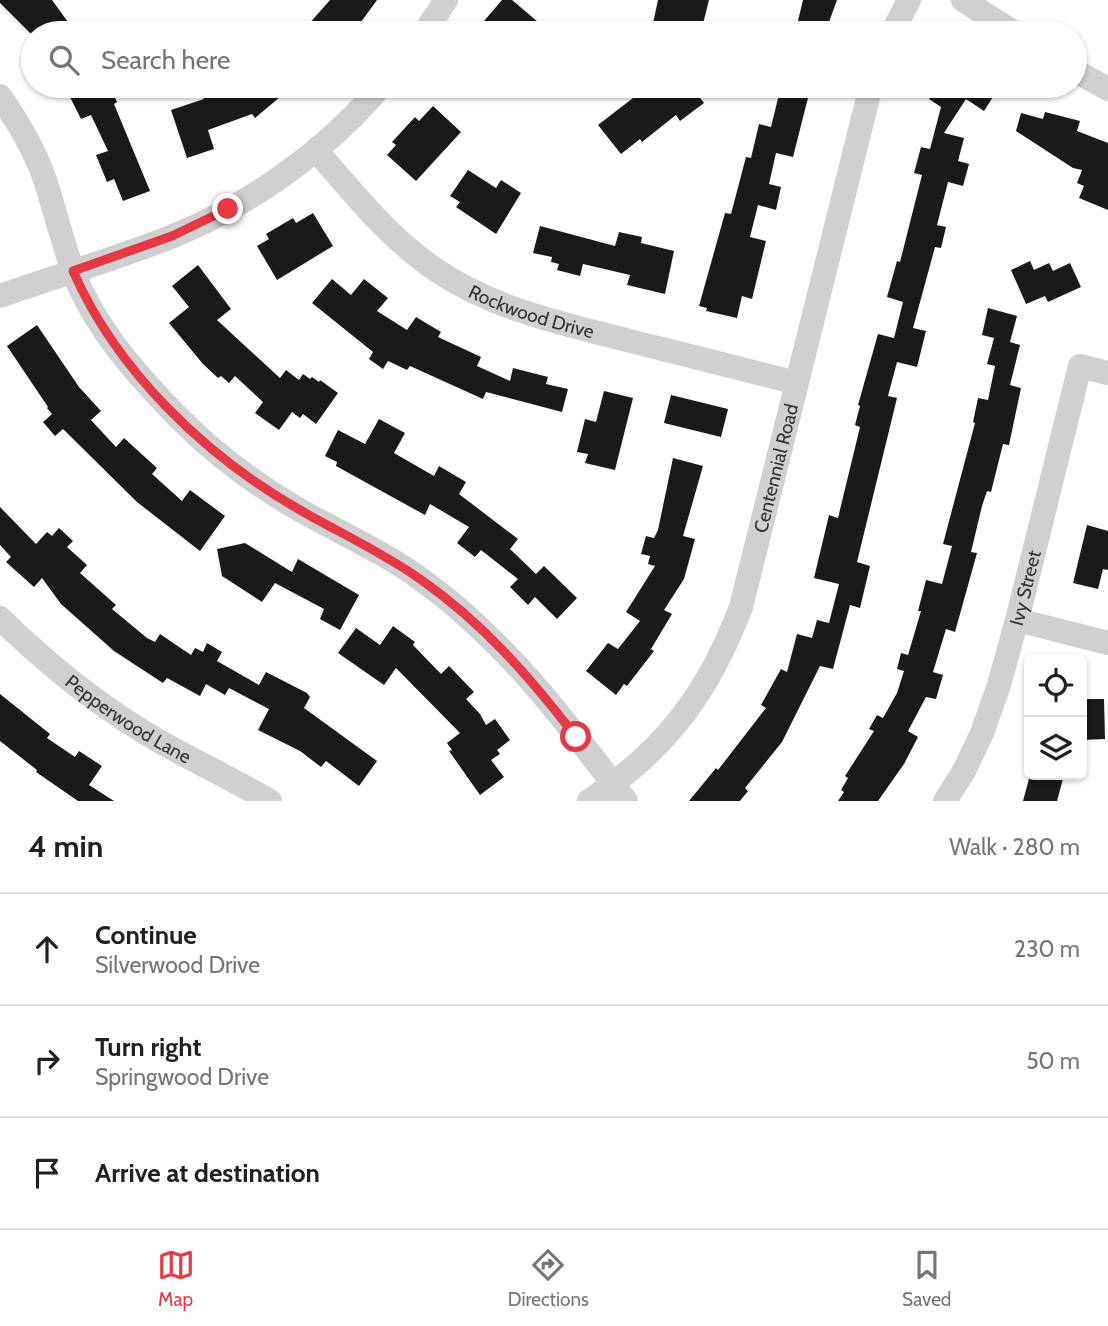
<!DOCTYPE html>
<html lang="en">
<head>
<meta charset="utf-8">
<style>
  body { margin:0; font-family:Cabin,sans-serif; background:#f2f2f2; color:#202124 }
  .controls { position:absolute; right:21px; bottom:21px; display:grid; overflow:hidden; border-radius:10px; box-shadow:0 2px 5px #0004 }
  .controls button { width:63px; height:63px; display:grid; place-items:center; padding:0; border:0; border-bottom:2px solid #e0e0e0; background:#fff; color:#202124; font:35px sans-serif }
  .stop { position:absolute; width:21px; height:21px; margin:-16px; border:5px solid #e63946; border-radius:50%; background:#fff }
  .stop.end { background:#e63946; border-color:#fff; box-shadow:0 2px 7px #0008 }
  .list { margin:0; padding:0; list-style:none }
  h2 { display:flex; justify-content:space-between; align-items:center; height:91px; margin:0; padding:0 28px; font-size:30px }
  h2 small { font-size:23px; font-weight:400; color:#757577 }
  .list li { display:grid; grid-template-columns:46px 1fr auto; gap:21px; align-items:center; box-sizing:border-box; height:112px; padding:0 28px; border-top:2px solid #e0e0e0 }
  .list b { display:block; font-size:26px; white-space:nowrap }
  .list p { margin:0; font-size:23px; white-space:nowrap; color:#757577 }
  .list em { font-size:23px; font-style:normal; color:#757577 }
  .icon { flex:none; width:38px; height:38px; fill:none; stroke:currentColor; stroke-width:2; stroke-linecap:round; stroke-linejoin:round }
  .map { position:relative; flex:none; width:1108px; height:801px; overflow:hidden }
  .search { position:absolute; background:#fff; box-shadow:0 2px 5px #0004; left:21px; right:21px; top:21px; height:77px; display:flex; align-items:center; gap:18px; box-sizing:border-box; padding:0 24px; border-radius:38px; color:#757577; font-size:26px }
  .sheet { height:427px; background:#fff }
  nav { display:flex; justify-content:space-around; align-items:center; box-sizing:border-box; height:98px; border-top:2px solid #e0e0e0; background:#fff; font-size:19px; color:#757577 }
  nav a { display:grid; justify-items:center; gap:4px }
  nav .on { color:#e63946 }
  .map>svg:first-child { display:block }
  .building { fill:#1a1a1a }
  .lines { fill:none; stroke-linecap:round; stroke-linejoin:round }
  .minor { stroke:#d0d0d0; stroke-width:24 }
  .route { stroke:#e63946; stroke-width:9 }
  .labels { text-anchor:middle; stroke-width:7; stroke-linejoin:round; paint-order:stroke }
  .street-label { font-size:19px; fill:#333; stroke:#fff }
</style>
</head>
<body>
<div class="map">
<svg width="1108" height="801" viewBox="0 0 1108 801">
  <rect width="100%" height="100%" fill="#fff"/>
  <!-- building -->
  <g class="building">
    <path d="M0,0H52L76,33H30L0,3Z"/>
    <path d="M330,0H377L353,33H301Z"/>
    <path d="M502,0H512L551,33H499L484,21Z"/>
    <path d="M658,0H709L703,24L693,21L690,33H671L652,28Z"/>
    <path d="M803,0H837L825,33H795Z"/>
    <path d="M89,86H109L117,102L114,104L150,191L123,201L114,179L107,182L96,155L108,151L91,115L81,119L69,95Z"/>
    <path d="M213,86H293L255,118L252,114L208,130L214,149L187,158L171,110L204,99L201,90Z"/>
    <path d="M659,86H691L704,103L680,121L676,115L642,142L640,139L621,154L598,125L646,88L650,93Z"/>
    <path d="M781,86H811L793,157L776,153L769,184L781,187L776,210L758,205L750,237L766,241L752,299L742,296L737,318L706,311L707,308L699,306L725,213L731,214L746,157L751,158L759,124L771,127Z"/>
    <path d="M937,86H1000L984,111L966,99L944,133L964,138L958,161L969,164L963,186L948,182L937,225L946,227L941,248L935,247L913,328L926,331L917,367L897,362L888,396L897,398L857,562L870,566L860,608L850,605L833,669L820,666L782,742L745,788L748,791L740,801H689L716,768L718,770L766,708L761,705L781,669L787,672L797,634L812,638L817,620L829,623L839,584L814,578L829,515L838,518L860,427L855,425L860,406L858,405L878,334L894,338L903,302L887,297L897,261L900,262L922,175L914,173L921,147L930,149L941,107L929,99Z"/>
    <path d="M433,106L461,132L416,181L387,155L396,145L392,142L415,117L419,121Z"/>
    <path d="M1045,112L1080,121L1077,131L1108,143V210L1079,198L1084,186L1077,183L1082,170L1073,168L1016,131L1021,113L1043,119Z"/>
    <path d="M468,170L496,188L501,180L521,193L496,234L456,207L460,202L450,196Z"/>
    <path d="M313,213L333,246L277,280L257,246L269,239L266,234L293,218L296,223Z"/>
    <path d="M540,226L615,246L619,232L642,237L641,243L674,251L665,294L627,285L630,275L583,264L580,276L557,270L559,264L551,262L552,257L533,253Z"/>
    <path d="M1030,261L1034,270L1049,263L1053,271L1070,263L1081,287L1048,302L1045,296L1026,304L1011,270Z"/>
    <path d="M198,265L231,309L217,320L280,378L286,370L299,380L303,374L310,379L312,377L319,382L320,380L338,393L316,424L303,414L300,418L292,412L279,430L255,413L263,402L235,376L229,383L221,376L218,378L203,364L169,323L189,307L172,286Z"/>
    <path d="M332,279L351,295L364,279L388,298L377,311L407,330L416,317L441,332L438,337L481,357L477,366L510,381L513,368L548,377L546,384L568,389L562,412L486,392L483,399L410,366L407,370L388,361L383,369L369,359L373,352L312,303Z"/>
    <path d="M988,308L1017,316L1010,342L1020,345L1010,385L1021,388L1009,445L1003,444L991,492L987,491L982,506L971,552L977,553L955,632L946,629L933,672L943,675L936,699L926,697L908,731L918,737L904,764L878,801H838L844,792L841,790L848,778L845,776L874,731L869,729L877,715L883,718L897,693L904,671L897,669L901,653L908,655L921,611H918L926,580L942,584L952,546L943,544L975,423L973,422L978,398L988,400L995,366L987,364L994,338L982,335Z"/>
    <path d="M37,325L79,387L101,411L91,420L116,447L124,438L157,468L152,474L182,501L190,490L225,516L200,551L137,502L63,429L55,436L43,422L52,414L47,408L48,407L7,346Z"/>
    <path d="M604,391L633,398L615,470L585,463L588,454L577,452L585,419L596,422Z"/>
    <path d="M671,395L728,409L721,437L664,423Z"/>
    <path d="M379,419L405,433L394,453L434,476L439,466L466,482L459,494L518,539L510,549L536,574L544,566L577,598L557,619L535,597L528,605L510,587L518,579L481,550L475,557L457,543L469,527L430,504L425,515L336,466L337,462L325,456L338,430L365,444Z"/>
    <path d="M673,458L703,466L683,536L695,539L684,579L664,610L672,614L651,649L654,651L627,686L624,684L616,695L586,671L608,643L618,649L640,621L626,612L655,566L648,564L650,556L641,554L646,536L654,538L658,530Z"/>
    <path d="M0,507L36,544L47,532L52,536L59,528L73,541L67,547L87,565L80,573L116,605L112,609L147,638L155,642L160,634L191,655L195,648L203,652L207,643L222,652L217,661L259,685L266,672L307,693L310,697L304,708L377,761L359,786L326,761L321,767L300,751L258,730L269,709L229,688L225,695L206,684L200,696L167,678L163,683L114,651L61,604L42,578L34,587L6,562L11,557L0,545Z"/>
    <path d="M1087,525L1108,531V570L1103,569L1098,589L1073,583Z"/>
    <path d="M245,543L292,572L298,559L359,595L340,630L320,619L324,609L275,583L262,602L222,576L217,549Z"/>
    <path d="M393,626L415,642L413,645L441,674L449,666L474,692L466,699L480,714L486,725L495,719L510,740L497,750L500,754L491,760L504,777L480,795L449,751L452,750L447,743L460,733L396,668L384,685L338,653L356,628L380,645Z"/>
    <path d="M0,694L50,734L47,738L75,757L79,751L102,766L89,785L114,801H78L36,772L37,770L0,741Z"/>
    <path d="M1082,699H1104L1105,739L1082,740Z"/>
    <path d="M1030,775H1064L1057,801H1023Z"/>
  </g>
  <g class="lines">
    <!-- minor -->
    <g class="minor">
      <path d="M963,0L1015,33"/>
      <path d="M424,33L446,0"/>
      <path d="M892,33L909,0"/>
      <path d="M1075,71L1108,89"/>
      <path d="M0,96C18,122 35,150 45,180C55,210 62,241 73,271C94,327 136,374 177,416C212,452 255,484 298,509C340,533 384,552 422,580C505,640 565,720 626,801"/>
      <path id="s1" d="M316,150C353,193 389,238 436,270C494,309 560,323 626,340C682,354 739,368 796,383"/>
      <path d="M0,296C57,276 115,259 171,237C250,205 326,151 381,86"/>
      <path id="s2" d="M0,618C50,667 105,711 166,745C200,764 236,781 270,801"/>
      <path d="M1017,620L1108,643"/>
      <path id="s3" d="M589,801C666,749 708,694 741,607L871,86"/>
      <path id="s4" d="M945,801L964,771L982,733L999,685L1017,620L1080,366L1108,373"/>
    </g>
  </g>
  <g class="lines">
    <!-- route -->
    <path class="route" d="M228,209L172,236L73,271C117,371 205,456 300,510C340,533 382,552 420,579C482,622 530,677 576,737"/>
  </g>
  <g class="labels">
    <!-- street labels -->
    <g class="street-label">
      <text dy="7" stroke="none"><textPath href="#s1" startOffset="275">Rockwood Drive</textPath></text>
      <text dy="7" stroke="none"><textPath href="#s3" startOffset="394">Centennial Road</textPath></text>
      <text dy="7" stroke="none"><textPath href="#s4" startOffset="229">Ivy Street</textPath></text>
      <text dy="7" stroke="none"><textPath href="#s2" startOffset="164">Pepperwood Lane</textPath></text>
    </g>
  </g>
</svg>
<div class="controls">
<button><svg class="icon" aria-label="locate" viewBox="0 0 24 24"><circle cx="12" cy="12" r="6"/><path d="M12 2v4M12 18v4M2 12h4M18 12h4"/></svg></button>
<button><svg class="icon" aria-label="layers" viewBox="0 0 24 24"><path d="M12 4l9 5-9 5-9-5zM3 14l9 5 9-5"/></svg></button>
</div>
<div class="stop" style="left:576px;top:737px"></div>
<div class="stop end" style="left:228px;top:209px"></div>
<div class="search"><svg class="icon" aria-label="search" viewBox="0 0 24 24"><circle cx="10" cy="10" r="6"/><path d="M15 15l6 6"/></svg>Search here</div>
</div>
<section class="sheet">
<h2>4 min<small>Walk · 280 m</small></h2>
<ul class="list">
<li><svg class="icon" aria-label="ahead" viewBox="0 0 24 24"><path d="M12 20V5M6 11l6-6 6 6"/></svg><div><b>Continue</b><p>Silverwood Drive</p></div><em>230 m</em></li>
<li><svg class="icon" aria-label="right" viewBox="0 0 24 24"><path d="M7 20v-9h11M14 6l5 5-5 5"/></svg><div><b>Turn right</b><p>Springwood Drive</p></div><em>50 m</em></li>
<li><svg class="icon" aria-label="arrive" viewBox="0 0 24 24"><path d="M6 21V4h12l-3 4 3 4H6"/></svg><div><b>Arrive at destination</b></div></li>
</ul>
</section>
<nav>
<a class="on"><svg class="icon" aria-label="map" viewBox="0 0 24 24"><path d="M3 6l6-2 6 2 6-2v14l-6 2-6-2-6 2zM9 4v14M15 6v14"/></svg>Map</a>
<a><svg class="icon" aria-label="directions" viewBox="0 0 24 24"><path d="M12 3l9 9-9 9-9-9zM9 14v-3h6M13 9l2 2-2 2"/></svg>Directions</a>
<a><svg class="icon" aria-label="saved" viewBox="0 0 24 24"><path d="M7 4h10v16l-5-4-5 4z"/></svg>Saved</a>
</nav>
</body>
</html>
